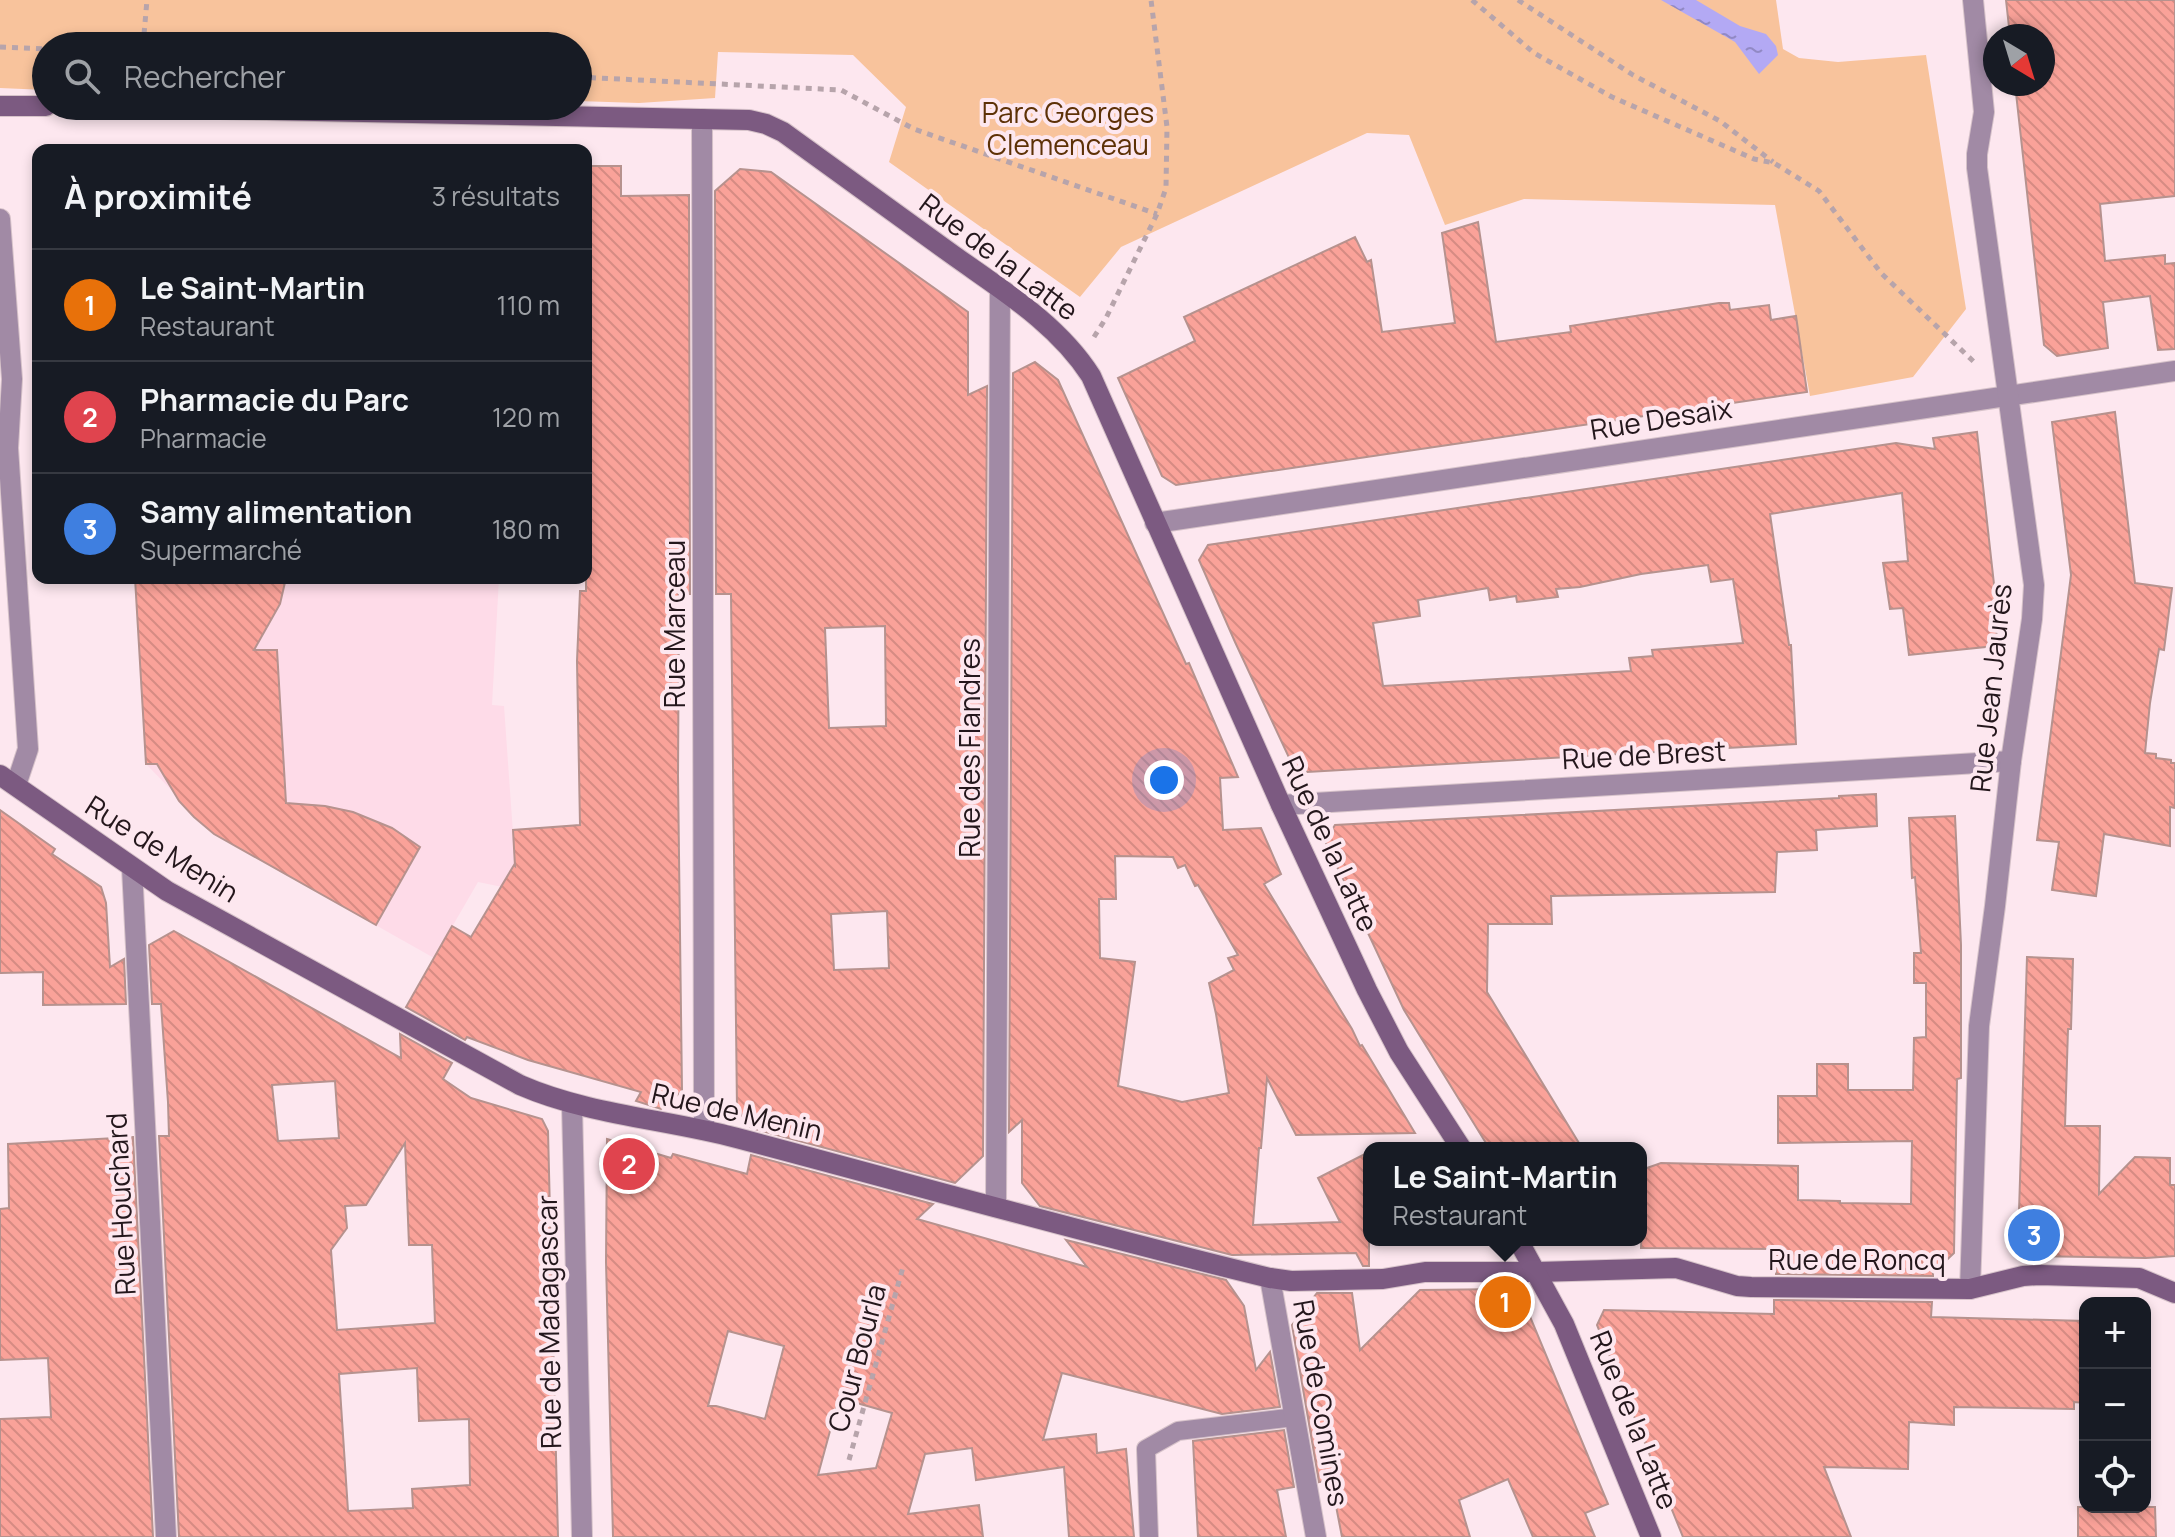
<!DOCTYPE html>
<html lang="fr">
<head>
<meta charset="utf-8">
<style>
  body { margin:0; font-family:Manrope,sans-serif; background:#20242c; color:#f1f3f6 }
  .controls { position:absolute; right:24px; bottom:24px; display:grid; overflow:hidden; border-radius:16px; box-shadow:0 4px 12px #0003 }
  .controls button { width:72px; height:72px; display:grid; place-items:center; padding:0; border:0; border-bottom:2px solid #363941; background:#171b24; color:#f1f3f6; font:40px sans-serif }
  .compass { position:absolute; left:1983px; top:24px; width:72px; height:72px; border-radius:50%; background:#171b24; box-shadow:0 4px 12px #0003; rotate:142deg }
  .you { position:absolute; left:1164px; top:780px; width:28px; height:28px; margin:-20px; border:6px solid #fff; border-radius:50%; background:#1a73e8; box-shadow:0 0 0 12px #1a73e833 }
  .badge { display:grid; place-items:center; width:52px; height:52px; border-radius:50%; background:#2563eb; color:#fff; font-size:26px; font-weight:700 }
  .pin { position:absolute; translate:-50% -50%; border:4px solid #fff; box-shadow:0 2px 8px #0006 }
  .popup { position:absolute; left:1363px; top:1142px; width:284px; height:104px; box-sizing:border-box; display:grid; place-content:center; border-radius:16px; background:#171b24; filter:drop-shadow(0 2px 6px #0005); font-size:26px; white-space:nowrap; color:#9ea1a6 }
  .popup b { font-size:30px; color:#f1f3f6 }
  .popup::after { content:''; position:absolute; left:50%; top:100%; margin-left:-16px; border:16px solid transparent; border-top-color:#171b24 }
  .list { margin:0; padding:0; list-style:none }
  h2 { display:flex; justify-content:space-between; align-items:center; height:104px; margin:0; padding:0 32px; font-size:34px }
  h2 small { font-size:26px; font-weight:400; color:#9ea1a6 }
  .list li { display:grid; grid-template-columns:52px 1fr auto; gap:24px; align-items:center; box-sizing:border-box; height:112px; padding:0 32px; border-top:2px solid #363941 }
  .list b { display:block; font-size:30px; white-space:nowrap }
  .list p { margin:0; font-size:26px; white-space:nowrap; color:#9ea1a6 }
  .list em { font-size:26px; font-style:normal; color:#9ea1a6 }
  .icon { flex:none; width:44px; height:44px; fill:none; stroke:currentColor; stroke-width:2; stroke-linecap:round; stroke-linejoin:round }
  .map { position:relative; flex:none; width:2175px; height:1537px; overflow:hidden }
  .search { position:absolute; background:#171b24; box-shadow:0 4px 12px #0003; left:32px; top:32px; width:560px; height:88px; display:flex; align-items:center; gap:20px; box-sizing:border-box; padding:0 28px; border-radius:44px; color:#9ea1a6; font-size:30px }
  .panel { position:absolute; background:#171b24; box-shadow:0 4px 12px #0003; left:32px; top:144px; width:560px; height:440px; border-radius:16px }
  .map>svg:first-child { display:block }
  .built { fill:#fedbe8 }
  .green { fill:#f8c39c }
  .water { fill:url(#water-ripples) }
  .building { fill:url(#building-back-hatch); stroke:#b6928e; stroke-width:2; fill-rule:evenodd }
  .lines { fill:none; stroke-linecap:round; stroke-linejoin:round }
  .lane-casing { stroke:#d6c2c9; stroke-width:20 }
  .street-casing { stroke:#d6c2c9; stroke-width:22 }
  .secondary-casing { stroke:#d6c2c9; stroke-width:22 }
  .path { stroke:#b7a4ab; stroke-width:5; stroke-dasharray:6 6; stroke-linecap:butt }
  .lane { stroke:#a18aa5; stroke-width:18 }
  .street { stroke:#a18aa5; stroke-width:20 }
  .secondary { stroke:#7c5a81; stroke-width:20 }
  .labels { text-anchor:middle; stroke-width:8; stroke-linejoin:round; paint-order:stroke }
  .park-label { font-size:28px; fill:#5d3106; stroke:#fde7ef }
  .street-label { font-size:28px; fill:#24171c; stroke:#fde7ef }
</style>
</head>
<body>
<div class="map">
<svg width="2175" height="1537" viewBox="0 0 2175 1537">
  <defs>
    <pattern id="water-ripples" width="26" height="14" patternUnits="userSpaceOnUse" patternTransform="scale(2)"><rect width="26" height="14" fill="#b3a9f4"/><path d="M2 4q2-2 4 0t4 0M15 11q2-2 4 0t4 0" fill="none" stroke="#9189c5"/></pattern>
    <pattern id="building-back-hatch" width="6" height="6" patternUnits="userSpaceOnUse" patternTransform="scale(2)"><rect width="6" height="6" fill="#faa299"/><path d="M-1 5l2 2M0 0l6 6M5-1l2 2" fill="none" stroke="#d68b83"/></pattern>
  </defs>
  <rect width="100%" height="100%" fill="#fde7ef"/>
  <!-- built -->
  <path class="built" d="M135,578H499L492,705L504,706L517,890L478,882L434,958L214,834L146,764Z"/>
  <!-- green -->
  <path class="green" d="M0,0H1776L1783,49L1799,58L1838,62L1926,55L1966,309L1913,377L1810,396L1775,205L1524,199L1445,225L1409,135L1367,133L1121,247L1080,297L889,162L906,107L853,55L718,52L715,98L639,103L578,101V46H46V90L0,88Z"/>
  <!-- water -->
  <path class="water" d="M1661,0H1696L1740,26L1766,34L1776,46L1778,55L1759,74L1735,42Z"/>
  <!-- building -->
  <g class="building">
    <path d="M2006,0H2175V196L2100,204L2105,261L2165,255V264L2175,263V349L2158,350L2150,296L2103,302L2108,348L2057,356L2044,345L2015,84H2043V36H2010Z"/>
    <path d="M586,166H621V196L689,195L690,594H679L678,776L682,1091L661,1109L636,1101L641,1092L528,1060L467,1037L465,1040L406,1007L452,926L471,937L514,865L515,866L513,830L580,825L577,661L580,591H586Z"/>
    <path d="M740,169L771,172L968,312V395L987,386L983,1156L955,1183L751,1128L737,1109L731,594H716L715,191ZM885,626L886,726L829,728L825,628ZM887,911L889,968L834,970L831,914Z"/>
    <path d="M1478,222L1496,342L1571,332L1570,326L1719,303H1729L1730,310L1769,305L1771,320L1796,316L1807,392L1176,485L1162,476L1118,378L1195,341L1184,317L1355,237L1367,262L1371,260L1382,332L1455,323L1442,233Z"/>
    <path d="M1035,362L1058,380L1186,664L1189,663L1238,777L1220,778L1223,830L1261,828L1281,874L1264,884L1352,1029L1360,1046L1362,1045L1415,1133L1296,1135L1267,1078L1261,1148H1259L1253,1225L1340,1222L1318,1178L1369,1152V1266H1363L1356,1253L1232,1255L1040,1206L1022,1183V1120L1009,1132L1013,373ZM1115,856L1173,857L1178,868L1185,865L1195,886L1198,885L1238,955L1228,958L1234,970L1209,983L1216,1014L1229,1093L1182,1102L1118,1086L1135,962L1100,958L1099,899H1116Z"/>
    <path d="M2115,412L2135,583L2172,588L2164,650L2159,649L2150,703L2145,753L2156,754V758L2171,760V763H2175V808L2170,807V846L2104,834L2096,896L2052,890L2059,842L2037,840L2071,575L2052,422Z"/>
    <path d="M1977,432L1998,620L1995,646L1909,655L1903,608L1890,609L1883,563L1908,561L1902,493L1770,514L1789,645H1791L1796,744L1307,772L1292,764L1235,642L1199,560L1208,545L1896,443L1935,449L1933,438ZM1708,565L1711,582L1733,579L1743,643L1652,650L1653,656L1629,658L1631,671L1383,686L1373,623L1420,616L1418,600L1488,588L1490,600L1516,596L1517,602L1558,597L1556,589L1580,587L1641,574Z"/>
    <path d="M135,578H286L280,604L254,650H277L286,803L325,806L353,812L392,828L420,847L376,925L214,834L194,817L179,801L157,764H146Z"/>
    <path d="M1876,794L1877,826L1816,830L1817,850L1777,852L1775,892L1551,896L1552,924H1488L1487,992L1582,1148H1489L1404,1010L1325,841L1335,825L1839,798V796Z"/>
    <path d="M0,810L55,849L52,854L101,887L106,903L110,967L124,959L126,1004L43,1005V972L0,973Z"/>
    <path d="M1955,816L1961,945V1078L1957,1079L1954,1253L1933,1273V1276L1776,1274L1777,1249L1641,1248L1644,1169L1661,1163L1798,1166V1200L1840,1201V1203L1911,1204L1912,1141L1778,1143V1096H1817V1064H1848V1090H1913L1914,1038L1926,1037V983H1914V953H1921L1915,877L1912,878L1909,818Z"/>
    <path d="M174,931L401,1058L400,1034L452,1063L443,1079L471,1098L542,1119L548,1131L558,1537H179L159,1136H169L168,1102L161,1004H152L149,945ZM335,1081L339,1138L278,1141L272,1085ZM405,1143L409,1245H432L435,1323L337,1330L331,1250L347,1228L345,1206L366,1205ZM417,1368L419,1421L469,1419L470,1485L412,1489L413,1508L348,1511L339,1374Z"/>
    <path d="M2027,957L2073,959L2071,1029H2068L2065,1126H2100L2099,1194L2135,1157L2170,1158V1185H2175V1256L2146,1258L2031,1256L2018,1243Z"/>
    <path d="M133,1137L153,1537H0V1419L51,1417L48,1358L0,1360V1209L9,1208L8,1144Z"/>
    <path d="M607,1139L671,1158L673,1154L747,1174L751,1155L933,1204L917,1219L1087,1267L1066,1240L1226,1280L1244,1306L1256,1370L1270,1352L1280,1407L1222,1414L1062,1373L1043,1440L1096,1434L1097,1453L1126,1449L1134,1537H1069L1064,1467L976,1480L972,1448L925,1454L908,1514L979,1505L983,1537H613L606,1262ZM728,1331L784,1346L765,1419L716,1406H708ZM839,1398L892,1413L876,1468L818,1475Z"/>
    <path d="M1508,1289L1521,1295L1608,1504L1585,1513L1595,1537H1533L1508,1479L1459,1500L1470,1537H1342L1331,1480L1319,1482L1292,1325L1317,1293H1352L1360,1350L1420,1290Z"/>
    <path d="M1774,1300L1932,1302L1931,1317L2085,1321V1403L2074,1402V1409L1954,1407V1425L1909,1422L1908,1469L1824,1467L1851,1537H1683L1597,1325L1604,1310L1774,1314Z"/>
    <path d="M1284,1430L1294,1487L1277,1490L1286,1537H1198L1193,1441Z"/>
    <path d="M2078,1507H2155L2156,1537H2078Z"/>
  </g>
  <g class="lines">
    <defs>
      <path id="lane" d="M1149,1537L1146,1449L1178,1431L1295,1417"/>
      <g id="street">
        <path d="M702,119L704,1130"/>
        <path d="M0,219L12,379L8,448L28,749L16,785"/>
        <path d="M1155,523L2175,371"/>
        <path d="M1281,805L2011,761"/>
        <path d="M132,868L166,1537"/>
        <path d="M572,1105L582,1537"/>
        <path d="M996,1207L1000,289"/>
        <path d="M1270,1278L1316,1537"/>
        <path d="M1970,1289L1979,1026L1995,906L2011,761L2032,619L2034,585L1977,168V154L1984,112L1973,0"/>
      </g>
      <g id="secondary">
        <path d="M0,106H46"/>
        <path d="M77,106L749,120L766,124L783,132C840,173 896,214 953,255C1002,290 1058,324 1091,376L1281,805L1367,990L1399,1052L1461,1148"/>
        <path d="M0,775L167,891L520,1085C589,1115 665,1119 737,1138C915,1185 1092,1235 1270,1278L1291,1281L1383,1279L1425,1272H1537L1676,1268L1737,1286L1751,1287L1970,1289L2023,1276L2040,1275L2139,1278L2175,1293"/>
        <path d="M1518,1240L1564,1324L1651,1537"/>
      </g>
    </defs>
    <!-- lane casing -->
    <use href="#lane" class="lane-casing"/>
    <!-- street casing -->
    <use href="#street" class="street-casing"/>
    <!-- secondary casing -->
    <use href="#secondary" class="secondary-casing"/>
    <!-- path -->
    <g class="path">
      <path d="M1472,0L1534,53L1612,97L1754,159L1774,163L1819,191L1881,273L1974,362"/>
      <path d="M1518,0L1633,75L1720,121L1773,162"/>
      <path d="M143,46L147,0"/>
      <path d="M0,47L46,49"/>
      <path d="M578,77L841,90L914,129L1157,214"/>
      <path d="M1094,337L1106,318L1157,214L1166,188L1167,127L1151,0"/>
      <path d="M849,1460L903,1267"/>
    </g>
    <!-- lane -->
    <use href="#lane" class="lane"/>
    <!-- street -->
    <use href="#street" class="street"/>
    <!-- secondary -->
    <use href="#secondary" class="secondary"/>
  </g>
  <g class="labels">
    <!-- park labels -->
    <g class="park-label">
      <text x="1068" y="123">Parc Georges<tspan x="1068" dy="32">Clemenceau</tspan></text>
    </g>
    <!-- street labels -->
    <g class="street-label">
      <text transform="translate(999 257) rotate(37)" y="10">Rue de la Latte</text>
      <text transform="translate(1661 419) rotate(-9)" y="10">Rue Desaix</text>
      <text transform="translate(675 624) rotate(-90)" y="10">Rue Marceau</text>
      <text transform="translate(1991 688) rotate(-84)" y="10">Rue Jean Jaurès</text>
      <text transform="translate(970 748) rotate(-90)" y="10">Rue des Flandres</text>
      <text transform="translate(1644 755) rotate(-3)" y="10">Rue de Brest</text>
      <text transform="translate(1330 844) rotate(65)" y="10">Rue de la Latte</text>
      <text transform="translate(162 849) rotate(32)" y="10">Rue de Menin</text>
      <text transform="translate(737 1112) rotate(13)" y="10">Rue de Menin</text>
      <text transform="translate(121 1204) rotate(-93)" y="10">Rue Houchard</text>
      <text x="1857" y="1270">Rue de Roncq</text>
      <text transform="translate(549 1322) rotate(-91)" y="10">Rue de Madagascar</text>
      <text transform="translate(857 1358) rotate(-75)" y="10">Cour Bourla</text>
      <text transform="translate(1321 1403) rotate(80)" y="10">Rue de Comines</text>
      <text transform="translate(1634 1420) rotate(68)" y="10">Rue de la Latte</text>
    </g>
  </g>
</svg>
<div class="controls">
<button>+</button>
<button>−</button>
<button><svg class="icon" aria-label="locate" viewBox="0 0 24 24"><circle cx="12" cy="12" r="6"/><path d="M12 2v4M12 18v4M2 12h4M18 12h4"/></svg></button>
</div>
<svg class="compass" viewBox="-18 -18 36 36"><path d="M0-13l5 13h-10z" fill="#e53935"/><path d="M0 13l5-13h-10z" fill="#9ea1a6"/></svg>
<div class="you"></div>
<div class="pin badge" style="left:1505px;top:1302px;background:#e8710a">1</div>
<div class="popup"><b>Le Saint-Martin</b>Restaurant</div>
<div class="pin badge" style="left:629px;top:1164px;background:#e0444e">2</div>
<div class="pin badge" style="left:2034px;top:1235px;background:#3f7fe0">3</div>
<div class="search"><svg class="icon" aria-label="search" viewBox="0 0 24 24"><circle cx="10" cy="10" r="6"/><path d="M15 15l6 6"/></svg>Rechercher</div>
<section class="panel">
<h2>À proximité<small>3 résultats</small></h2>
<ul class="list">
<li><span class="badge" style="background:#e8710a">1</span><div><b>Le Saint-Martin</b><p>Restaurant</p></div><em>110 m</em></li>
<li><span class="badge" style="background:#e0444e">2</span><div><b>Pharmacie du Parc</b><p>Pharmacie</p></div><em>120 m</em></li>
<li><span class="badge" style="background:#3f7fe0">3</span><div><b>Samy alimentation</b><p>Supermarché</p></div><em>180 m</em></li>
</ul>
</section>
</div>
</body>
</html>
